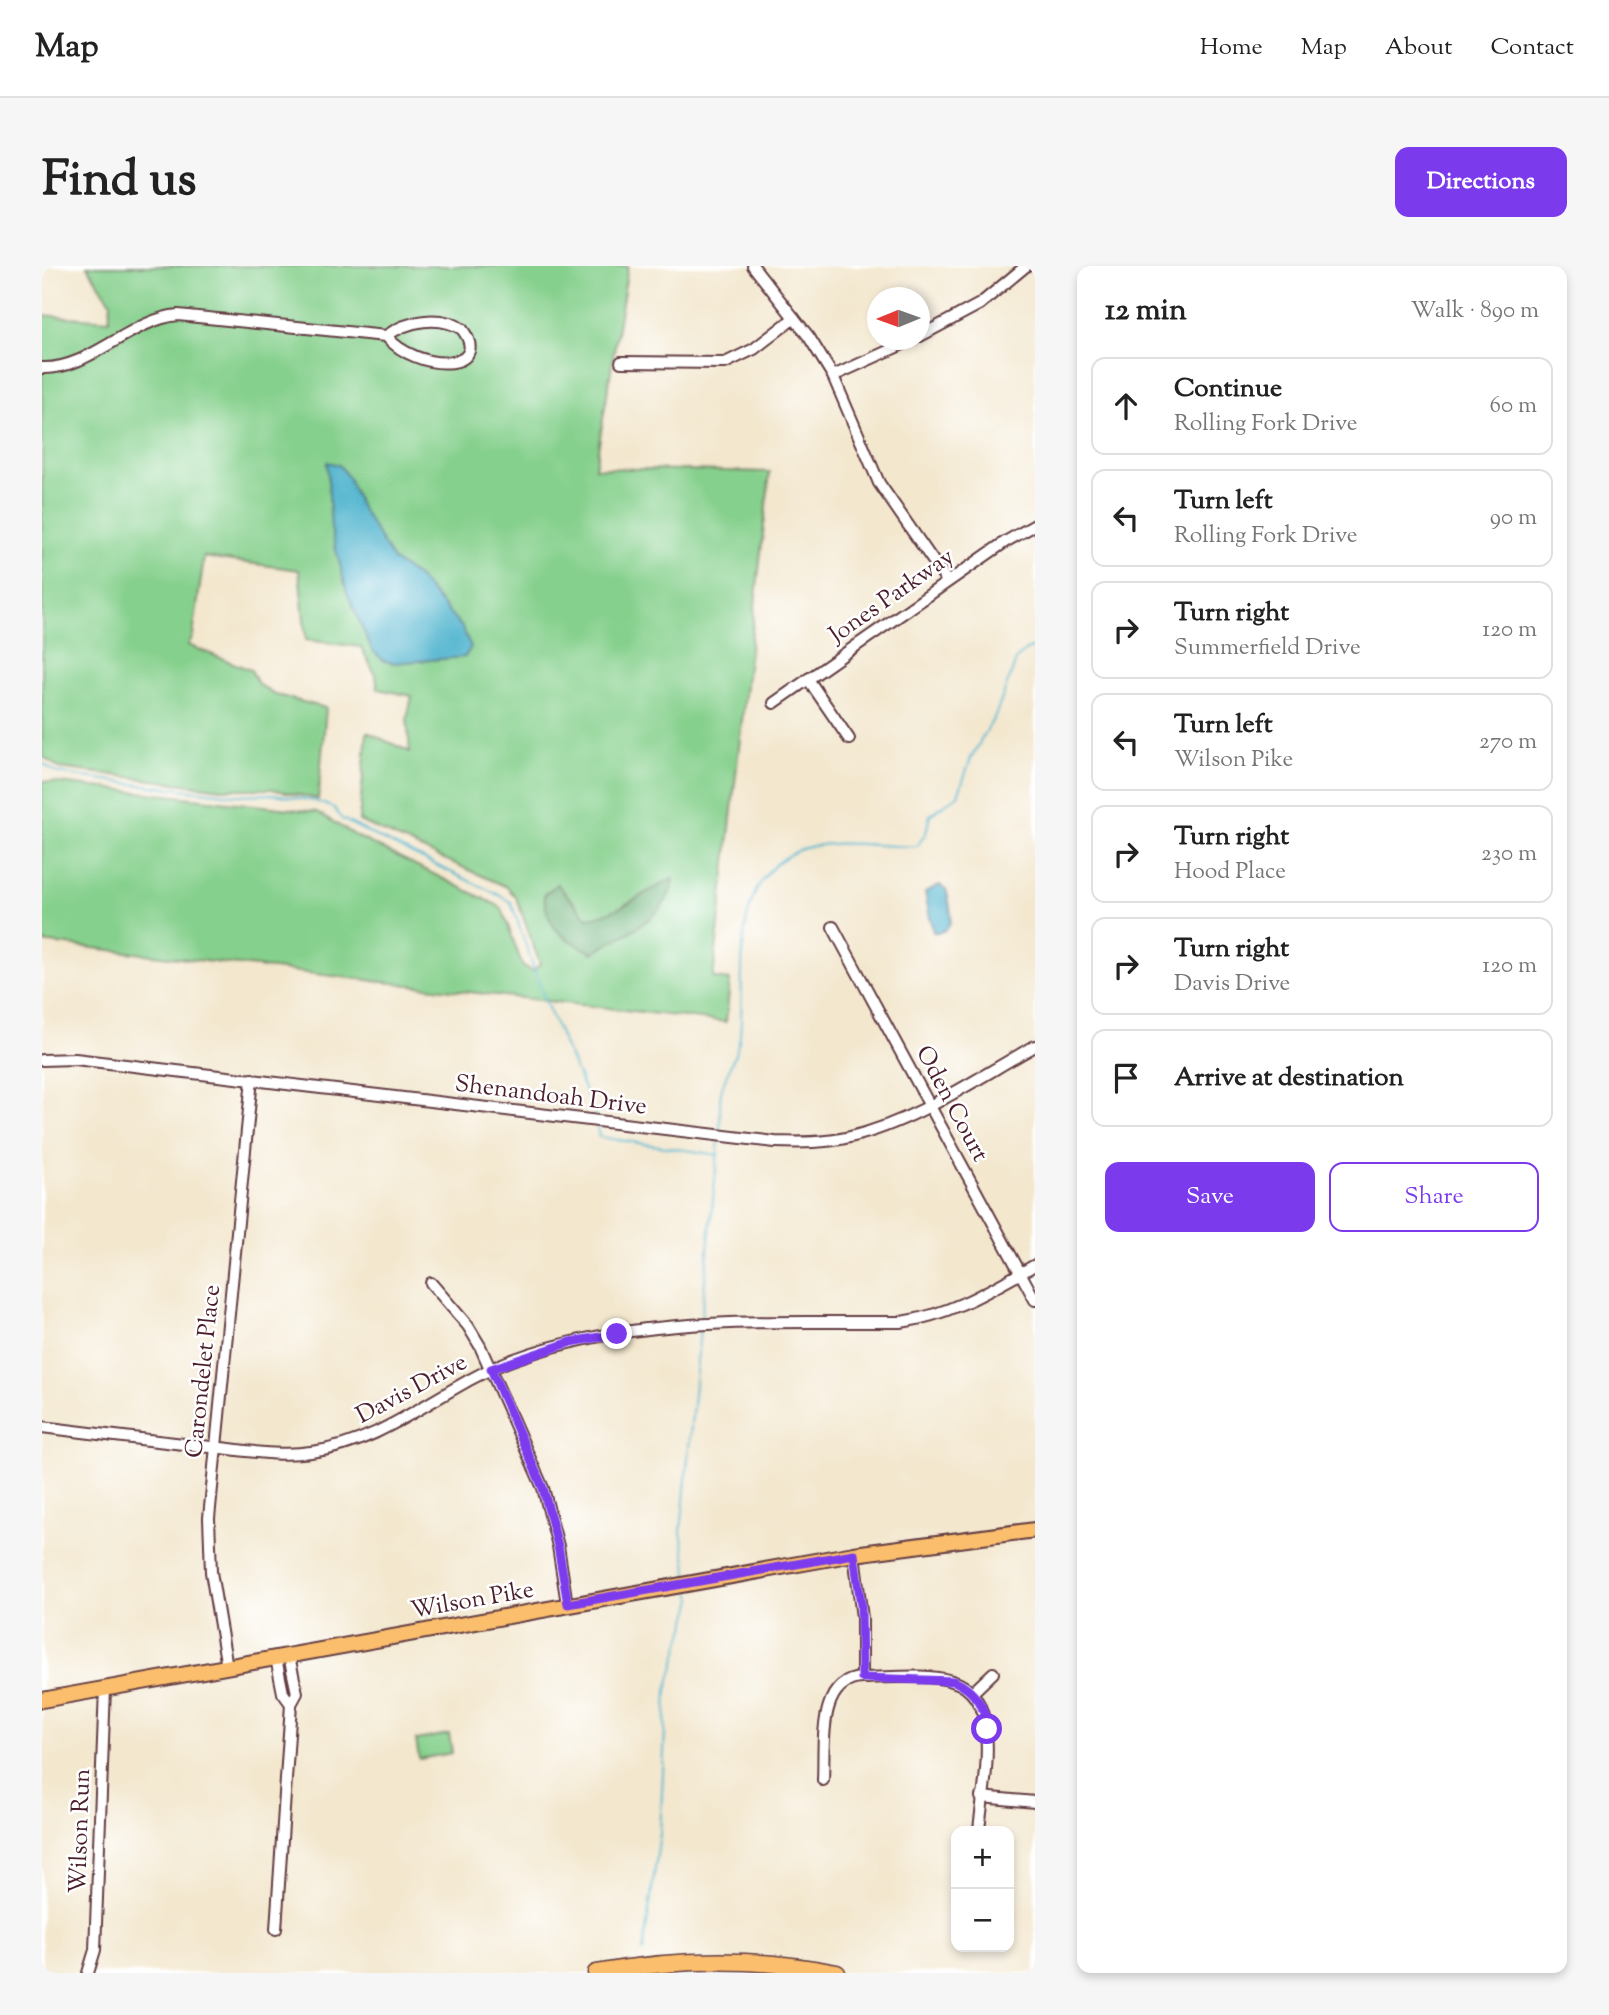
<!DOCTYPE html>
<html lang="en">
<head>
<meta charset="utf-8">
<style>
  body { margin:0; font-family:"Sorts Mill Goudy",serif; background:#f6f6f6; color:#222 }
  .controls { position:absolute; right:21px; bottom:21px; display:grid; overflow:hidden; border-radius:14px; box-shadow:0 4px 10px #0003 }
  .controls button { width:63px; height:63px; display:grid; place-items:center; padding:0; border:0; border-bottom:2px solid #e0e0e0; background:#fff; color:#222; font:35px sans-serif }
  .compass { position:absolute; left:825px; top:21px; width:63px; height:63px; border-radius:50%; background:#fff; box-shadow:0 4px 10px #0003; rotate:269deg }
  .stop { position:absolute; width:21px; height:21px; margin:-16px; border:5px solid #7c3aed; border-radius:50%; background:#fff }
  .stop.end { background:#7c3aed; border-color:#fff; box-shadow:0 2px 7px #0008 }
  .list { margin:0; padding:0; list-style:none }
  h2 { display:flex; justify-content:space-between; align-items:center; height:91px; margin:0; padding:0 28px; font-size:30px }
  h2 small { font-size:23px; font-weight:400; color:#767676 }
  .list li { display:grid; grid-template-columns:46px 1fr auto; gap:21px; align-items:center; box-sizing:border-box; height:98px; margin:0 14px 14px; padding:0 14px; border:2px solid #e0e0e0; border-radius:14px }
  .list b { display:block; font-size:26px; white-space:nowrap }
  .list p { margin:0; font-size:23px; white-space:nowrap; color:#767676 }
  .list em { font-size:23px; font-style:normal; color:#767676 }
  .actions { display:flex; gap:14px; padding:21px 28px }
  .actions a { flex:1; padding:16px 0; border:2px solid #7c3aed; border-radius:14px; text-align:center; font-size:24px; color:#7c3aed }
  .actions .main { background:#7c3aed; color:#fff }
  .icon { flex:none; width:38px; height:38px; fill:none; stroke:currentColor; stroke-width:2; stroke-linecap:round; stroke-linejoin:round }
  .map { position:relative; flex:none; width:993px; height:1707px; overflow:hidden; border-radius:14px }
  header { display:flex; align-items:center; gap:42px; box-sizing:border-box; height:98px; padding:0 35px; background:#fff; border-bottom:2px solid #e0e0e0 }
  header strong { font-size:33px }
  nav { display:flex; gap:38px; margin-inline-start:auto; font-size:24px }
  .intro { display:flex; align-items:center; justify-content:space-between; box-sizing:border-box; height:168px; padding:0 42px }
  h1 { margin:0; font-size:49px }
  .button { padding:18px 32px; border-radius:14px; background:#7c3aed; color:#fff; font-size:24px; font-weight:700 }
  main { display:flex; gap:42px; padding:0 42px }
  aside { flex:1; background:#fff; border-radius:14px; box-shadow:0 4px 10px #0003 }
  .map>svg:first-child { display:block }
  .green { fill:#86d08d; stroke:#68785c; stroke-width:2 }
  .forest { fill:#6cb278; stroke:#5b6852; stroke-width:2 }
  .water { fill:#4fb4ce; stroke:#4c6a7c; stroke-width:2 }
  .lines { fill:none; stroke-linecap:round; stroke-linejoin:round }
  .stream { stroke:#4fb4ce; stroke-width:2 }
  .minor-casing { stroke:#633d43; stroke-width:14 }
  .major-casing { stroke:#633d43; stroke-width:18 }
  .highway-casing { stroke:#633d43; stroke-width:19 }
  .minor { stroke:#fff; stroke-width:10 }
  .major { stroke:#fabe6d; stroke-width:14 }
  .highway { stroke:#fabe6d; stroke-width:16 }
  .route { stroke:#7c3aed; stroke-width:9 }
  .labels { text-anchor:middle; stroke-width:5; stroke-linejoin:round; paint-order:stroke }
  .street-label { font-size:24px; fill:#4a1f2b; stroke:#fff }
</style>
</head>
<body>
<header>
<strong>Map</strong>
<nav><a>Home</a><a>Map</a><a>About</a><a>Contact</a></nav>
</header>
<div class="intro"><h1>Find us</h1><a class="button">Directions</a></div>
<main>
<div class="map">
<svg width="993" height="1707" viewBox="0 0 993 1707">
  <rect width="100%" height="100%" fill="#fff"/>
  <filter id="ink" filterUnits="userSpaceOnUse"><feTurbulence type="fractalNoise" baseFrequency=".0143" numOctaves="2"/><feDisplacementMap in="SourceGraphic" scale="14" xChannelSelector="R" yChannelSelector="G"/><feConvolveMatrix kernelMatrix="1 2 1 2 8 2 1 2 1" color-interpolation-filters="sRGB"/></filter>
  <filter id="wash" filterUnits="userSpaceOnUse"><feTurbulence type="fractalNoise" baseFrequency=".00686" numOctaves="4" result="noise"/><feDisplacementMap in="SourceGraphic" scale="28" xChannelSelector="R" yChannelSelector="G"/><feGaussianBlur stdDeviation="1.57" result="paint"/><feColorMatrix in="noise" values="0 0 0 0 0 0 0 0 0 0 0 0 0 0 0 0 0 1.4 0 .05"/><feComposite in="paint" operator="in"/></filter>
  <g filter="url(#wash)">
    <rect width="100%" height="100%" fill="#f3e7ce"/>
    <!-- green -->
    <g class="green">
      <path d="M45,0H586L553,202L728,206L671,712L688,714L684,756L0,676V515L275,546L316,571L455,639L460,643L481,701L491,705L498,698L474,631L465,621L317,555L325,466L368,486L365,453L370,430L336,423L334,410L319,381L264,374L257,304L162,291L151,370L146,379L209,404L216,418L231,428L284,442L276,533L230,523H180L17,502L0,490V49L67,54L69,36Z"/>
      <path d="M407,1468L410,1487L377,1493L374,1474Z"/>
    </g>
    <!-- forest -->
    <path class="forest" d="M631,613C629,651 579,669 551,687C519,670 506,666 502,629L515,618L546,652C576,648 602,625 631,613Z"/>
    <!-- water -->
    <g class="water">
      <path d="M285,196L297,199L306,211L317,238L351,294L376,311L420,361L429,381L423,391L352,397L342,395L330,384L305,327L289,263Z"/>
      <path d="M898,619L904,623C908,638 917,669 891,666L883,626Z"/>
    </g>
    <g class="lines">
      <!-- stream -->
      <g class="stream">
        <path d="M0,497L15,507L91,518L194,529L231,528L273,535L292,542L300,553L333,570L457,629L469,636L503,735L555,852"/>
        <path d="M555,861L557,871L676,889"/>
        <path d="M678,864C679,852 677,838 679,826C683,807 695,791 698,770C704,708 685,614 757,584C789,571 840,582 875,580L884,567L888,549L916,529L929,492L954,448L975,392L984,384L993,381"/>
        <path d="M659,1055L677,873"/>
        <path d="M647,1313L639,1266L658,1064"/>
        <path d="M601,1686L618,1568L625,1424L651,1333L649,1325"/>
      </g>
    </g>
  </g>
  <g filter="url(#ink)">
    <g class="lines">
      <defs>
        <g id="minor">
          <path d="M711,0L767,71L791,110L837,217L905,315"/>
          <path d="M878,70L938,38L984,0"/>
          <path d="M579,96L683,97L712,83L752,52"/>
          <path d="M0,102C47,104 87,54 136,49L344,70C365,55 397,48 420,63C452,106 375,107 344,70"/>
          <path d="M791,110L870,74"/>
          <path d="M766,413L807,473"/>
          <path d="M732,437L963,276L993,259"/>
          <path d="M791,661L993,1034"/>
          <path d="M0,794L33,793L733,876C759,877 783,877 808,871C873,856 935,812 993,780"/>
          <path d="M389,1017L426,1060L438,1080L501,1222L516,1280L525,1338"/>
          <path d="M0,1161C56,1168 112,1175 169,1181C202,1184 236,1191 269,1186C344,1177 401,1120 470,1094C593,1048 731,1057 859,1056C909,1049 950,1023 993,999"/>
          <path d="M812,1288L820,1352V1412"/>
          <path d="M234,1392L241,1427L249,1438L255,1427L247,1390"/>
          <path d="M185,1401L169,1306L167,1252L210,813"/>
          <path d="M930,1427L951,1407"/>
          <path d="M781,1514C783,1482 774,1414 820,1412C847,1412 884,1407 910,1415C964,1430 940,1524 937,1565"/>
          <path d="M939,1531L993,1536"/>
          <path d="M234,1663L249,1438"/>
          <path d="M46,1707L53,1684L63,1422"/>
        </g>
        <path id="major" d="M0,1434L812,1288L993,1264"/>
        <path id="highway" d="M554,1707C635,1692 715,1691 795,1707"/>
      </defs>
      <!-- minor casing -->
      <use href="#minor" class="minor-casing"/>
      <!-- major casing -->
      <use href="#major" class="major-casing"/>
      <!-- highway casing -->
      <use href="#highway" class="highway-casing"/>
      <!-- minor -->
      <use href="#minor" class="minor"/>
      <!-- major -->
      <use href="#major" class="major"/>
      <!-- highway -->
      <use href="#highway" class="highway"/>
    </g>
  </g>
  <g class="lines" filter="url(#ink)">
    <!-- route -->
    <path class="route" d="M575,1068L529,1076L449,1103L501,1222L516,1280L526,1338L812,1288L819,1339L820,1412L912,1415C932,1424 944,1441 945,1463"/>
  </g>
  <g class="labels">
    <!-- street labels -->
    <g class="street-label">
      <text transform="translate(849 329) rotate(-35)" y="8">Jones Parkway</text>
      <text transform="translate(509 828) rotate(7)" y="8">Shenandoah Drive</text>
      <text transform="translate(911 837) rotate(62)" y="8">Oden Court</text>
      <text transform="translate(160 1105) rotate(-84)" y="8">Carondelet Place</text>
      <text transform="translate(369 1122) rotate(-28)" y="8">Davis Drive</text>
      <text transform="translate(430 1333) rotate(-10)" y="8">Wilson Pike</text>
      <text transform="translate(37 1565) rotate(-88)" y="8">Wilson Run</text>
    </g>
  </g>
</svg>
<div class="controls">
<button>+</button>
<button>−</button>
</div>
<svg class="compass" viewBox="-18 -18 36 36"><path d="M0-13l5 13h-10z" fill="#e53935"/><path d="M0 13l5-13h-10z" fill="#767676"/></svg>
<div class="stop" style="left:945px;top:1463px"></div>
<div class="stop end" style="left:575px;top:1068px"></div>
</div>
<aside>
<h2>12 min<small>Walk · 890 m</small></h2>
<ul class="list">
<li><svg class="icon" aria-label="ahead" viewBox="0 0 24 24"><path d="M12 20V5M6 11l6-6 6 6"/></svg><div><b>Continue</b><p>Rolling Fork Drive</p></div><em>60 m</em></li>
<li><svg class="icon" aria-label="left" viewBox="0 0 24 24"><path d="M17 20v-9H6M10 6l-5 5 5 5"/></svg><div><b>Turn left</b><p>Rolling Fork Drive</p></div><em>90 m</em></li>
<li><svg class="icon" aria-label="right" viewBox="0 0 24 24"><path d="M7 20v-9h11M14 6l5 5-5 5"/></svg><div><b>Turn right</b><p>Summerfield Drive</p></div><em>120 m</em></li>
<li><svg class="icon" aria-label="left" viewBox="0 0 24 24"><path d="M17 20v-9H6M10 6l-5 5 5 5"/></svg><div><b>Turn left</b><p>Wilson Pike</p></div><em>270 m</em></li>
<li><svg class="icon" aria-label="right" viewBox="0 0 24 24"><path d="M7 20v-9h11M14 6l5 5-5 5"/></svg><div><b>Turn right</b><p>Hood Place</p></div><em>230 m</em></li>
<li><svg class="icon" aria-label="right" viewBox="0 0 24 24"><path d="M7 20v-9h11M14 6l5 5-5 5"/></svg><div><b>Turn right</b><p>Davis Drive</p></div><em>120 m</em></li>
<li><svg class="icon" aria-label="arrive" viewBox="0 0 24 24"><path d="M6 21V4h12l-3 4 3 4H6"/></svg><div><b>Arrive at destination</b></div></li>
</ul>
<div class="actions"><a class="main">Save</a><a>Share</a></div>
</aside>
</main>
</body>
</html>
